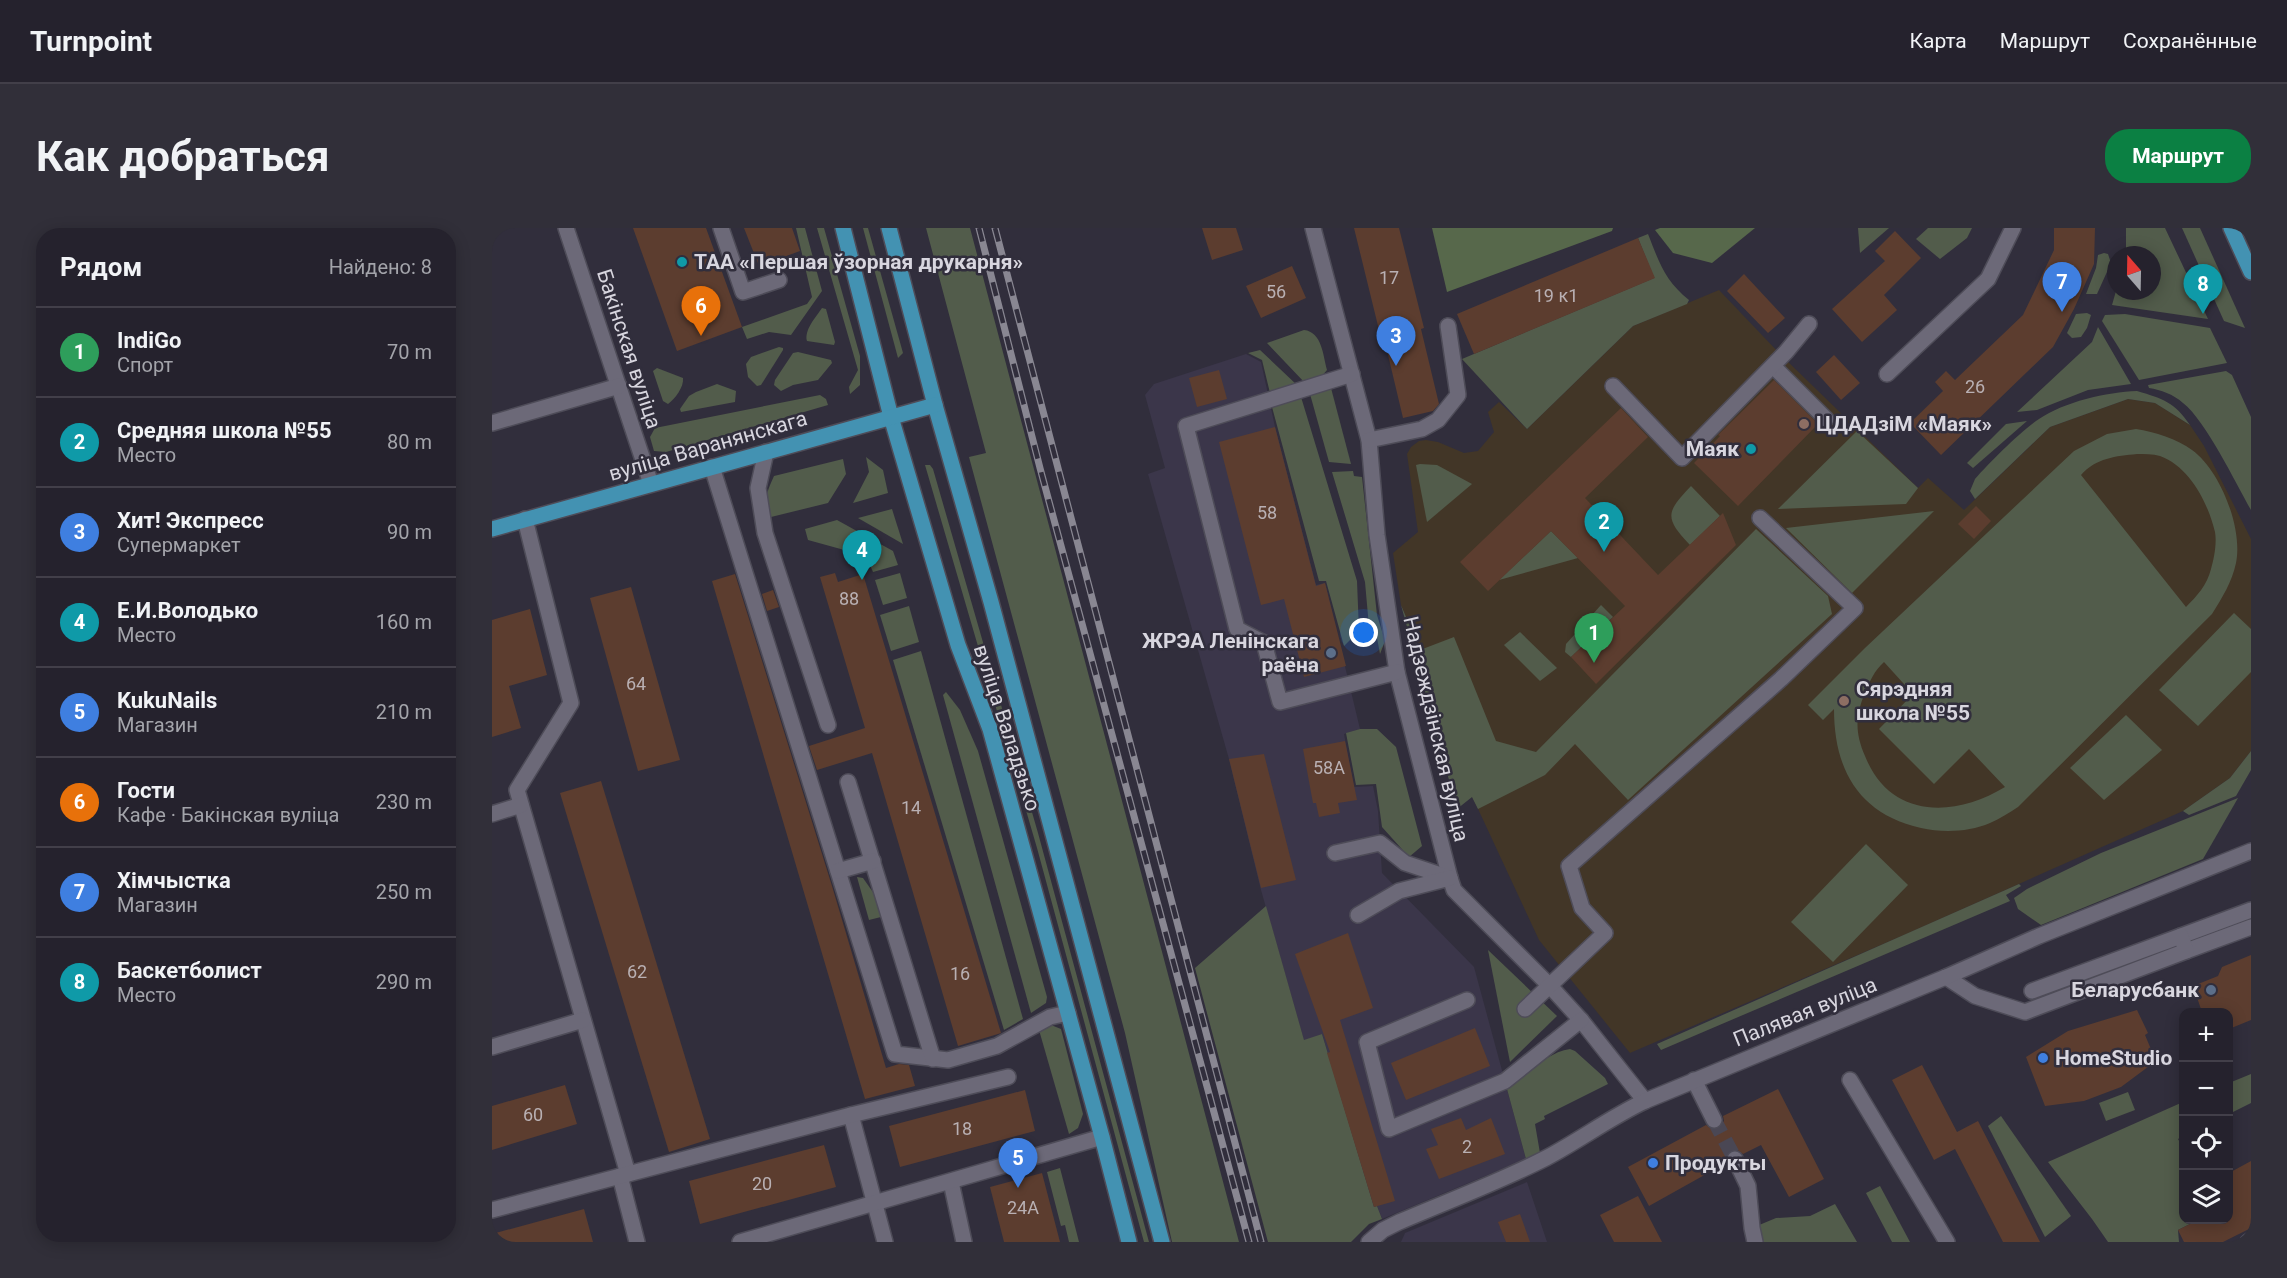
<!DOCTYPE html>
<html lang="ru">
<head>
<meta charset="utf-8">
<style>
  body { margin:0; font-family:Roboto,sans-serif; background:#312f39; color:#f1f3f6 }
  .controls { position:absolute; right:18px; bottom:18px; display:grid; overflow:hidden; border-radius:12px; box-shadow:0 3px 15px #0003 }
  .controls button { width:54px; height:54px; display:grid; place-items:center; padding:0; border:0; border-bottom:2px solid #423f49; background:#25222d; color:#f1f3f6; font:30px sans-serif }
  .compass { position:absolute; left:1615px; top:18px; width:54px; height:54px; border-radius:50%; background:#25222d; box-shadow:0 3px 15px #0003; rotate:340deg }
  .you { position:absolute; left:872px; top:405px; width:21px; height:21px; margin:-15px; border:4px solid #fff; border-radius:50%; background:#1a73e8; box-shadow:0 0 0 9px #1a73e833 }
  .badge { display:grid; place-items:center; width:39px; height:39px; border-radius:50%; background:#0b8043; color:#fff; font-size:20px; font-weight:700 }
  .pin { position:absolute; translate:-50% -50px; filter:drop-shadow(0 2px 3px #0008) }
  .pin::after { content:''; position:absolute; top:32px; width:21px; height:18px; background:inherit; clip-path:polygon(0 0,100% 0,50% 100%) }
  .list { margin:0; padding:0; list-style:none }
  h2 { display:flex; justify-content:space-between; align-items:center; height:78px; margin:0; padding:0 24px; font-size:26px }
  h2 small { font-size:20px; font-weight:400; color:#a3a4aa }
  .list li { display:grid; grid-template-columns:39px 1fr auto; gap:18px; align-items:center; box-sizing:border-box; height:90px; padding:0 24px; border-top:2px solid #423f49 }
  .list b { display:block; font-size:22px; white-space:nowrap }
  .list p { margin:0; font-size:20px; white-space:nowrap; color:#a3a4aa }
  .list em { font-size:20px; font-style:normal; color:#a3a4aa }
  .icon { flex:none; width:33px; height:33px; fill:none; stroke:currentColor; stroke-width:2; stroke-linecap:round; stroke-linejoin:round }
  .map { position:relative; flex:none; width:1759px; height:1014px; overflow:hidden; border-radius:24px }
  header { display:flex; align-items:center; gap:36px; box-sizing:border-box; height:84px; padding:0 30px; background:#25222d; border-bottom:2px solid #423f49 }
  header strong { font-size:28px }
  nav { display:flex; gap:33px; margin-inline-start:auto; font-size:21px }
  .intro { display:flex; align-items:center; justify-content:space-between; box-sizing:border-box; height:144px; padding:0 36px }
  h1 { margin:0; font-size:42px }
  .button { padding:15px 27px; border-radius:24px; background:#0b8043; color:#fff; font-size:21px; font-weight:700 }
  main { display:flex; gap:36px; padding:0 36px }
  aside { flex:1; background:#25222d; border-radius:24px; box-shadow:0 3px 15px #0003 }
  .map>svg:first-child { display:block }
  .built { fill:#3b364a }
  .education { fill:#423627 }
  .green { fill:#525c4b; fill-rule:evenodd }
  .forest { fill:#57684b }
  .building { fill:#5c3d2f }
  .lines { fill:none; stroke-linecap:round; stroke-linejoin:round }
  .minor-tunnel { stroke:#4a4754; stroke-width:15; stroke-dasharray:15 8; stroke-linecap:butt }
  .minor-casing { stroke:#4e4c58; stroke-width:18 }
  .major-casing { stroke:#4e4c58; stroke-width:18 }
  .minor { stroke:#6c6978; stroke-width:15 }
  .major { stroke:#4392b2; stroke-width:15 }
  .rail-casing { stroke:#898792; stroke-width:7 }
  .rail { stroke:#312e3c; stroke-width:4.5; stroke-dasharray:14; stroke-linecap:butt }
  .culture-dot { fill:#0f9aa8; stroke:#312e3c; stroke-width:2 }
  .education-dot { fill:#8d6e63; stroke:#312e3c; stroke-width:2 }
  .service-dot { fill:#5c6f8a; stroke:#312e3c; stroke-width:2 }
  .shop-dot { fill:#3f7fe0; stroke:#312e3c; stroke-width:2 }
  .labels { text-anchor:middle; stroke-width:5; stroke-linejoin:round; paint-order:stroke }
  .number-label { font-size:18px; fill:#b9b0b3 }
  .poi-label { font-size:21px; font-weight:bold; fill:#d8d6df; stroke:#312e3c; text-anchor:start }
  .street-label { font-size:21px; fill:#d8d6df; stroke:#312e3c }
</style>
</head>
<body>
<header>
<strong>Turnpoint</strong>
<nav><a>Карта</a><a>Маршрут</a><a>Сохранённые</a></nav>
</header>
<div class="intro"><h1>Как добраться</h1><a class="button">Маршрут</a></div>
<main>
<aside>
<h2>Рядом<small>Найдено: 8</small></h2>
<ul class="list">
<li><span class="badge" style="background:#2e9e5b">1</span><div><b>IndiGo</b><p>Спорт</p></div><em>70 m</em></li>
<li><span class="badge" style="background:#0f9aa8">2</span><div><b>Средняя школа №55</b><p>Место</p></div><em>80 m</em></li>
<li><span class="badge" style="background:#3f7fe0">3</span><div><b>Хит! Экспресс</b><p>Супермаркет</p></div><em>90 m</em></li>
<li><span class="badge" style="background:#0f9aa8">4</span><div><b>Е.И.Володько</b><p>Место</p></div><em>160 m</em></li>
<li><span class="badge" style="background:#3f7fe0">5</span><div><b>KukuNails</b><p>Магазин</p></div><em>210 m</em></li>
<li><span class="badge" style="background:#e8710a">6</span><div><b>Гости</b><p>Кафе · Бакінская вуліца</p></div><em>230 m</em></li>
<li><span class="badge" style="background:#3f7fe0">7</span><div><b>Хімчыстка</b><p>Магазин</p></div><em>250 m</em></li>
<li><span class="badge" style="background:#0f9aa8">8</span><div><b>Баскетболист</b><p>Место</p></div><em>290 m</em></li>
</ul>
</aside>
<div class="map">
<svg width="1759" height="1014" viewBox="0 0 1759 1014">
  <rect width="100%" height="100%" fill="#312e3c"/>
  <!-- built -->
  <g class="built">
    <path d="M754,126L769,134L783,199L824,357L833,355L868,501L852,506L862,559L881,558L886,583L890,645L982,739L1034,931L890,991L885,978L882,979L830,806L812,813L769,662L737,531L656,246L673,240L653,167L662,156Z"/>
    <path d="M1035,954L1055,1014H909L913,1005Z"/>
  </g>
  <!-- education -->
  <path class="education" d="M1227,62L1290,128L1426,260L1436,250L1472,282L1558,199L1636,171L1663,175L1698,197L1712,218L1759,311V523L1738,550L1691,583L1412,707L1138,825L1047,712L980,568L928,422L909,377L901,325L926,304L915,226L919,219L927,213L934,212L946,214L972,225L986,223L1002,204L996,184L1007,174L1035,201L1141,98Z"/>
  <!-- green -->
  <g class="green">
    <path d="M304,0H313L330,63L299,107L277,104L255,111L250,99L315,76L320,69Z"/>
    <path d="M325,0H332L368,128V157L358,166L357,159L366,142Z"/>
    <path d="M371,0H376L411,125L406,130Z"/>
    <path d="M434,0H478L747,1014H680L633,805L477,229L494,225Z"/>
    <path d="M1366,0H1397L1368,25Z"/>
    <path d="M1436,0H1480L1475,10L1448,31L1424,11Z"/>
    <path d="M1634,0H1673L1716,91L1620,77L1624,63H1660V27H1634Z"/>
    <path d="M1690,0H1708L1753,100L1732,93Z"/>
    <path d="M1156,6C1167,34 1173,53 1197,72L1195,76L1141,98L1035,201L970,131L1162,50L1146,10Z"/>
    <path d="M1612,25L1616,26L1619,35L1605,66H1594L1604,40L1606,27Z"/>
    <path d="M330,80L334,81L343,114L342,117L315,113C312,102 324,89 330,80Z"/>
    <path d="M1595,85L1599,87L1595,100L1589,109L1580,110L1575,105L1584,86Z"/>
    <path d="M1633,86L1718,100L1735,135L1647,152L1610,93L1613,87Z"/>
    <path d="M1606,99L1639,156L1596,162L1545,182L1525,184L1600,114Z"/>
    <path d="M812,102C830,104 831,127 835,142L829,149L813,155L775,115Z"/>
    <path d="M287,119L291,120V122L269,157L265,158L256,149L254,136L259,129Z"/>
    <path d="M768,122L806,158L778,165L770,132L756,125Z"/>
    <path d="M306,124L339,132L340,135L326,152L301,157L289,163L282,157L283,152L301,125Z"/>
    <path d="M165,140L191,150C192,159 183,171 176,176L171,173L161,143Z"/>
    <path d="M1734,143L1740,147L1759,189V282C1743,254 1714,193 1691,175C1681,166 1669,162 1657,160L1656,157Z"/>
    <path d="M225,156L244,163L243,174L189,184L188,181L197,168L204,164Z"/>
    <path d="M839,160L859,236L837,234L818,166Z"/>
    <path d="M1645,163C1672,171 1682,174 1698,197L1663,175L1636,171L1558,199L1483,271L1478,263L1483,251C1498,234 1529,203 1547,191C1572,174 1615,164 1645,163Z"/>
    <path d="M328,167L334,171L336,177L174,224L162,223L158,209L163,200Z"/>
    <path d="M809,169L865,353L867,403L852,418L834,353H827L780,179Z"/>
    <path d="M1535,193L1481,240L1475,235L1514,196Z"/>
    <path d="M1644,201C1663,204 1685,211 1700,222C1729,243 1751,301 1744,335C1740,354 1730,370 1720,386L1526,579C1517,585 1507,591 1498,595C1477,604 1451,605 1429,600C1367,586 1342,542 1342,481L1331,492L1316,477L1373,420L1582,223L1615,206ZM1645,226C1652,226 1661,226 1668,228C1698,239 1716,275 1723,304C1725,315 1722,331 1719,341C1715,357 1705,368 1694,379L1589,247C1604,230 1624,228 1645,226ZM1392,434L1421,466L1387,501L1442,556L1477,521L1513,559C1462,590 1398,591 1373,528C1363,505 1363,488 1373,465C1378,453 1382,443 1392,434Z"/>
    <path d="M1365,203L1426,260L1414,276L1286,281Z"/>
    <path d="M374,229L391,242L396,265L361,275L377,244Z"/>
    <path d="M351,231L354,246L336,275L279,289C269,275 276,262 282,248Z"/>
    <path d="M928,236L945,237L980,256L935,294L924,237Z"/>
    <path d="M433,237H438L441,241L546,605L657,1014H652L545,620Z"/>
    <path d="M861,243L862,248L870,249L885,387L893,413L888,426L883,399H877L873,354L840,244Z"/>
    <path d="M1199,258L1228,288L1198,317C1172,290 1174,284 1199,258Z"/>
    <path d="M400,281L411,316L366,290Z"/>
    <path d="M1442,283L1360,365L1294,300Z"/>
    <path d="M345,292L401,323L406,337L381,344L374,328L316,312L313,301Z"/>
    <path d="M1264,301L1336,368L1340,386L1136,572L1083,516L1053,547L986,581L980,569L965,581L909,377L928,422L962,409L1004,513L1044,524Z"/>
    <path d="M1059,303L1086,330L1007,352Z"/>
    <path d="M408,345L415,370L391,377L383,352Z"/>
    <path d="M1109,377L1121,389L1079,429L1073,424L1074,416Z"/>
    <path d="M417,378L427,414L399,423L388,387Z"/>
    <path d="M1742,385L1759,401V444L1706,498L1667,462Z"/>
    <path d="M1028,404L1065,440L1048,453L1012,417Z"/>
    <path d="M429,423L531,791L512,802L401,432Z"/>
    <path d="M454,464L468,482L486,523L555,769L554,775L539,785L451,467Z"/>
    <path d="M1634,487L1670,522L1612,572L1578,540Z"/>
    <path d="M868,501H885L904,519L930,618L917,629L890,599L884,556L864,557L854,505Z"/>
    <path d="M1759,523V542L1744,568L1697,587L1691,583L1738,550Z"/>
    <path d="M1746,570L1711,631L1549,697L1526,681L1522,670L1535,661L1609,625Z"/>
    <path d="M1374,616L1416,657L1341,734L1299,694Z"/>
    <path d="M365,649L371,650L397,687L377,692Z"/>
    <path d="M1527,656L1529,658L1514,667L1518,673L1169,822L1165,816Z"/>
    <path d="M774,678L812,812L830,806L882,979L885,978L890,991L877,996L859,1014H776L703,740Z"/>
    <path d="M996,722L1065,788L1018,834Z"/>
    <path d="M559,797L569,801L591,886L586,900L577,906L547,802Z"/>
    <path d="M1078,821L1083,823L1113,850L1116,856L1052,888L1053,891L1043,896L1048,925L1034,931L1015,861C1033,848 1055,824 1078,821Z"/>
    <path d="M1759,846V875L1737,886V855Z"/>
    <path d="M1636,864L1643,882L1614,893L1607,875Z"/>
    <path d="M1691,874V908L1686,911L1691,920L1692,992H1706L1686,1002L1687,1014H1616L1600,991L1556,934Z"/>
    <path d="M1509,888L1579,988L1553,1009L1496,898Z"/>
    <path d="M568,940L587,1014H577L573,997L569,998L555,944Z"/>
    <path d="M1388,958L1418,1014H1400L1374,965Z"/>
    <path d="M1343,976L1365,1014H1270L1260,1000L1284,990L1318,988Z"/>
  </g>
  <!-- forest -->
  <g class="forest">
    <path d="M940,0H1121L1120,3L955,64Z"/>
    <path d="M1168,0H1263L1220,35L1181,25L1163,2Z"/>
  </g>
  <!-- building -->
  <g class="building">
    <path d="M141,0H214L250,99L185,123Z"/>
    <path d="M252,0H300L308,23L267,38Z"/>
    <path d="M710,0H744L751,22L720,32Z"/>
    <path d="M862,0H907L932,100L929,101L947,176L941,183L911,190L892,110H889Z"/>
    <path d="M1562,0H1603L1602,36L1582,81L1561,119L1449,227L1418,195L1451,163L1443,154L1454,143L1463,152L1531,87L1562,22Z"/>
    <path d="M1403,3L1429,30L1392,67L1405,82L1370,114L1340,81L1393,33L1383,23Z"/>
    <path d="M1146,10L1163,50L982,126L965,86Z"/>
    <path d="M800,38L814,70L769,90L754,58Z"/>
    <path d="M1252,46L1293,90L1276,105L1235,63Z"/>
    <path d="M1342,127L1368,155L1349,172L1324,144Z"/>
    <path d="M727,142L735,171L705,179L697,150Z"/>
    <path d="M1282,152L1326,196L1246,278L1202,235L1228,208L1226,207Z"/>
    <path d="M1129,180L1156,209L1093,270L1166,347L1231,285L1244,317L1104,456L1079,429L1133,378L1059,303L996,363L968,334Z"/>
    <path d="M783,199L824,358L833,355L854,438L812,449L792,371L769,377L727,214Z"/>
    <path d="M1484,278L1499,293L1482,311L1466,296Z"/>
    <path d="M343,345L346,354L371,346L509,805L506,806L466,818L380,525L325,542L317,518L373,500L328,349Z"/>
    <path d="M243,346L340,658L394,840L407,836L417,837L423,858L373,871L220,353Z"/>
    <path d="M139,359L188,532L146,543L98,370Z"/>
    <path d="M281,362L287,379L275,383L270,366Z"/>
    <path d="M38,381L55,447L17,458L29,500L0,509V392Z"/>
    <path d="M853,513L865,572L846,575L848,585L827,589L824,575H821L811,521Z"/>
    <path d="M772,526L804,652L769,660L737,531Z"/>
    <path d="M109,553L218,911L177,924L68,565Z"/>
    <path d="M856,705L881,780L848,792L903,973L882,979L835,825L838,824L803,726Z"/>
    <path d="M1759,727V792L1737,801V784H1710L1701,758L1726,748L1730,739Z"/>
    <path d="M1645,782L1656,805L1653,807L1664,833L1629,859L1592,873L1553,878L1534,829L1576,803Z"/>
    <path d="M983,800L998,838L914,872L899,835Z"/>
    <path d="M1430,837L1465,904L1486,893L1548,1014H1511L1463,921L1442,932L1400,852Z"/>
    <path d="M73,857L85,896L0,922V878Z"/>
    <path d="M1286,861L1332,951L1297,969L1269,917L1251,926L1244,921L1238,923L1233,930L1234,935L1157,978L1136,939L1214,897L1221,902L1227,900L1232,893L1231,888Z"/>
    <path d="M533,862L543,903L408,939L397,898Z"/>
    <path d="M969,890L974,902L999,890L1013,926L947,951L934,921L946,917L939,901Z"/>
    <path d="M332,917L344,959L208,996L197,953Z"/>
    <path d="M1759,933V1000L1731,1014H1692L1686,1002L1706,992H1737V945Z"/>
    <path d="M550,945L568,1014H512L498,959Z"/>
    <path d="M1146,968L1170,1014H1122L1108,987Z"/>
    <path d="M92,981L101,1014H0V1006Z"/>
    <path d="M1028,986L1038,1014H1014L1006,994Z"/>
  </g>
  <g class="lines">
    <!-- minor-tunnel -->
    <path class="minor-tunnel" d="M1222,892L1243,931"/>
    <defs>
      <g id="minor">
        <path d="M74,0L159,256"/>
        <path d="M229,0L251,64L287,52"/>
        <path d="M821,0L877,212L885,307L905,444L958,650L962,662L1058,758L1089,792L1153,873"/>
        <path d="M1281,138L1334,191"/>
        <path d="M860,146L694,198L745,401L772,415L788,474L905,444"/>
        <path d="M1395,146L1496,51L1521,0"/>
        <path d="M1121,158L1190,230L1294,124L1317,96"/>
        <path d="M0,195L127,158"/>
        <path d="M877,212L930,201L946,192L966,167L956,98"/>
        <path d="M274,224L266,260L273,305L336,497"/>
        <path d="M220,239L403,826L456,832L505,818L558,789L576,785"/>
        <path d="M33,291L79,475L25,562L136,946"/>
        <path d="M356,554L441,831"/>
        <path d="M0,586L29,577"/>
        <path d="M843,625L888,615L913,635L958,650"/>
        <path d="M346,643L381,633"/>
        <path d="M866,687L907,663L958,650"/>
        <path d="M1689,708L1759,682"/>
        <path d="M1694,723L1759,699"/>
        <path d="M1454,749L1483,768L1533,784L1694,723L1689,708L1540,763"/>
        <path d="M975,772L875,814L897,901L1013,853L1089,792"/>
        <path d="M1033,781L1113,705L1090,680L1077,638L1289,451L1363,380L1268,290"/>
        <path d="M0,819L91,792"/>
        <path d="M1202,852L1222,892"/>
        <path d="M1358,852L1455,1014"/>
        <path d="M359,887L393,1014"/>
        <path d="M1243,931L1256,958L1260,1000L1263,1014"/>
        <path d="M128,948L145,1014"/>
        <path d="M459,954L472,1014"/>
        <path d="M0,982L359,887L516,849"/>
        <path d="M248,1014L610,909"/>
        <path d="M877,1014L891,1002L907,994C956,973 1007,954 1054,930C1088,912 1119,889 1153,873L1454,749L1547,708L1759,623"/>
        <path d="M1756,1014L1759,1012"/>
      </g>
      <g id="major">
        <path d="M351,0L399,189L466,417L498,501L610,909L637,1014"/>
        <path d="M397,0L443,177L499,374L670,1014"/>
        <path d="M1739,0L1759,44"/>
        <path d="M0,301L443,177"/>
      </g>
    </defs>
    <!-- minor casing -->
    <use href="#minor" class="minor-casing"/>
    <!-- major casing -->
    <use href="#major" class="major-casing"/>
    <!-- minor -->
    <use href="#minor" class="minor"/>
    <!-- major -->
    <use href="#major" class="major"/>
    <defs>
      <g id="rail">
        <path d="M487,0L548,240L757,1014"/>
        <path d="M503,0L769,1014"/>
      </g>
    </defs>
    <!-- rail casing -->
    <use href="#rail" class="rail-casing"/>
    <!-- rail -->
    <use href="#rail" class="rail"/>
  </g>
  <!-- markers -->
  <g class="culture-dot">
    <circle cx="190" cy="34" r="6"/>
    <circle cx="1259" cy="221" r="6"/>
  </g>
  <g class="education-dot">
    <circle cx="1312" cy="196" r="6"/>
    <circle cx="1352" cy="473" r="6"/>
  </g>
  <g class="service-dot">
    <circle cx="839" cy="425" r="6"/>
    <circle cx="1719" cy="762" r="6"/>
  </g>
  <g class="shop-dot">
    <circle cx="1551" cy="830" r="6"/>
    <circle cx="1161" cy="935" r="6"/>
  </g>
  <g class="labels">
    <!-- number labels -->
    <g class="number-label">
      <text x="897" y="56">17</text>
      <text x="784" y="70">56</text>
      <text x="1064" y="74">19 к1</text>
      <text x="1483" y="165">26</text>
      <text x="775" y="291">58</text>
      <text x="357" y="377">88</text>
      <text x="144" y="462">64</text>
      <text x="837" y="546">58А</text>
      <text x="419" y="586">14</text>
      <text x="145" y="750">62</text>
      <text x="468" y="752">16</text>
      <text x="41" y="893">60</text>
      <text x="470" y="907">18</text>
      <text x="975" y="925">2</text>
      <text x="270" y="962">20</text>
      <text x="531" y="986">24А</text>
    </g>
    <!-- poi labels -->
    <g class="poi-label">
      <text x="202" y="41">ТАА «Першая ўзорная друкарня»</text>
      <text x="1324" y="203">ЦДАДзіМ «Маяк»</text>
      <text x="1247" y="228" text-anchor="end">Маяк</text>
      <text x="827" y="420" text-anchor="end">ЖРЭА Ленінскага<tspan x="827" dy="24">раёна</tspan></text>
      <text x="1364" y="468">Сярэдняя<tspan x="1364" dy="24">школа №55</tspan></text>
      <text x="1707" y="769" text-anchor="end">Беларусбанк</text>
      <text x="1563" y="837">HomeStudio</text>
      <text x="1173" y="942">Продукты</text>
    </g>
    <!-- street labels -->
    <g class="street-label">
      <text transform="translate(137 121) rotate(72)" y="7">Бакінская вуліца</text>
      <text transform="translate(216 218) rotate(-16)" y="7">вуліца Варанянскага</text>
      <text transform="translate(515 500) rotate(72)" y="7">вуліца Валадзько</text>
      <text transform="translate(944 501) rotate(77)" y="7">Надзеждзінская вуліца</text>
      <text transform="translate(1313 784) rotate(-22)" y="7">Палявая вуліца</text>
    </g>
  </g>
</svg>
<div class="controls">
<button>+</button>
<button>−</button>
<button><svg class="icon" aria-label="locate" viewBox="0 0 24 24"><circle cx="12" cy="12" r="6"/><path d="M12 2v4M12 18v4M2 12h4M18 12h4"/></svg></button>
<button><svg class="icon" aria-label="layers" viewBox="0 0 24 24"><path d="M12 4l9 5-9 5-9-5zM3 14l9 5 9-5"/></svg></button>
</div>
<svg class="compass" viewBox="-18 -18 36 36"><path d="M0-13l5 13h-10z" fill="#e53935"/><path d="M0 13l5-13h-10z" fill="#a3a4aa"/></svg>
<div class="you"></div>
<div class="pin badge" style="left:1102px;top:435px;background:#2e9e5b">1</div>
<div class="pin badge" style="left:1112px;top:324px;background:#0f9aa8">2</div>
<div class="pin badge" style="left:904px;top:138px;background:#3f7fe0">3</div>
<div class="pin badge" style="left:370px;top:352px;background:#0f9aa8">4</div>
<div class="pin badge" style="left:526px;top:960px;background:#3f7fe0">5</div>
<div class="pin badge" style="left:209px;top:108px;background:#e8710a">6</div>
<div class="pin badge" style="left:1570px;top:84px;background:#3f7fe0">7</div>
<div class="pin badge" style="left:1711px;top:86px;background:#0f9aa8">8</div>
</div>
</main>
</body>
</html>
